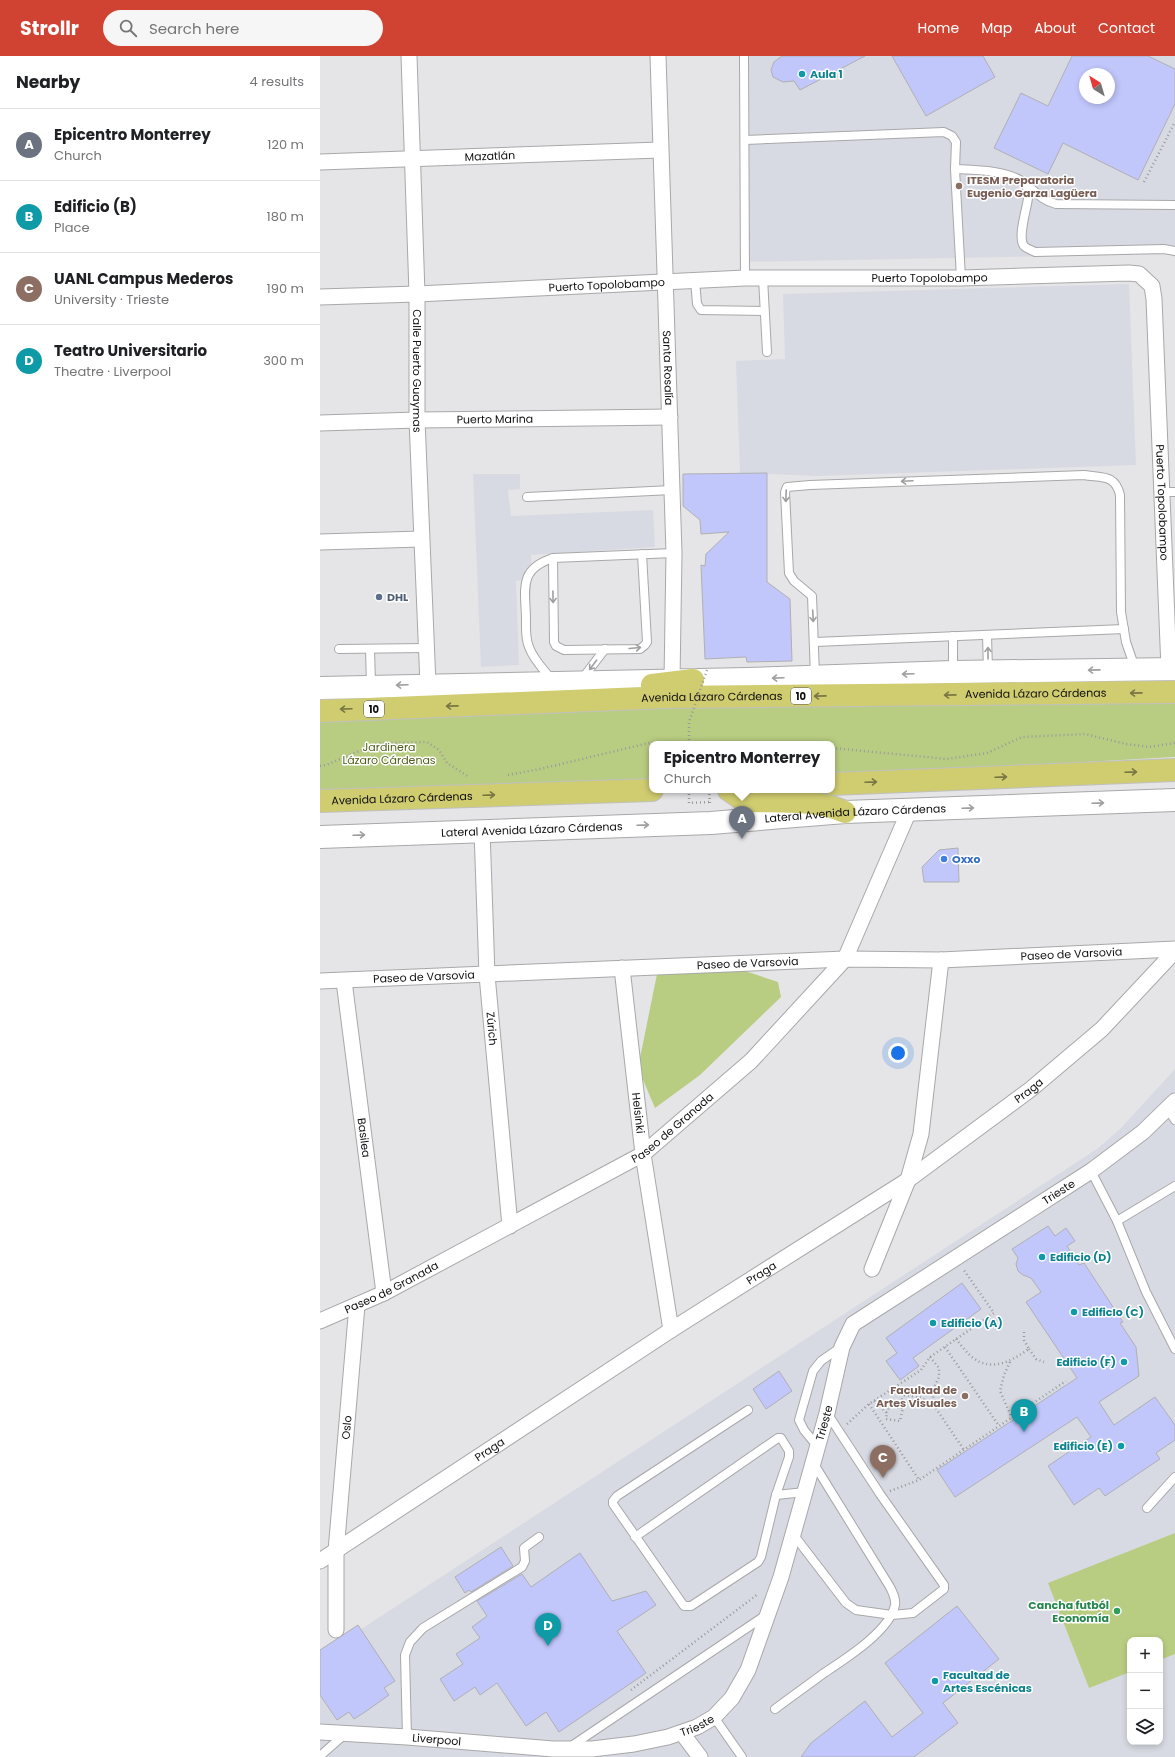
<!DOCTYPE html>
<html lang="en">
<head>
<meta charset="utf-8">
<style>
  body { margin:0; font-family:Poppins,sans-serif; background:#f6f6f6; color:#202124 }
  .controls { position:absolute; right:12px; bottom:12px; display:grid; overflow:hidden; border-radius:8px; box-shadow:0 2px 6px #0003 }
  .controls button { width:36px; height:36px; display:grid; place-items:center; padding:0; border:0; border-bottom:1px solid #e0e0e0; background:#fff; color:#202124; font:20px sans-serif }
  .compass { position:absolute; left:759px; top:12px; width:36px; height:36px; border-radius:50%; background:#fff; box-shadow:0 2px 6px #0003; rotate:323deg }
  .you { position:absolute; left:578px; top:997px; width:14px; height:14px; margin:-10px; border:3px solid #fff; border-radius:50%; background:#1a73e8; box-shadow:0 0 0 6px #1a73e833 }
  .badge { display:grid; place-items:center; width:26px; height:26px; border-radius:50%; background:#d04332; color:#fff; font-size:13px; font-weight:700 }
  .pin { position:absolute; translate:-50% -33px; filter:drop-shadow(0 1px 2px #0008) }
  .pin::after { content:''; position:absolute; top:21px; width:14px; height:12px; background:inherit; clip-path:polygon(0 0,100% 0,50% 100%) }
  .popup { position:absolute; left:329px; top:685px; width:186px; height:52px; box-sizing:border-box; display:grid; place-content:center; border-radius:8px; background:#fff; filter:drop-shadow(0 1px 3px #0005); font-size:13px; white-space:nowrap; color:#757577 }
  .popup b { font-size:15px; color:#202124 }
  .popup::after { content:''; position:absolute; left:50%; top:100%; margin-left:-8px; border:8px solid transparent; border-top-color:#fff }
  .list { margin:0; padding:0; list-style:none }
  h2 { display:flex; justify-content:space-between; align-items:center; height:52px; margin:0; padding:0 16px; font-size:17px }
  h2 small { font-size:13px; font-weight:400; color:#757577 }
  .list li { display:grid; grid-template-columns:26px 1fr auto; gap:12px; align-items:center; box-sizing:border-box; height:72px; padding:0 16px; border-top:1px solid #e0e0e0 }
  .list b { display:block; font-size:15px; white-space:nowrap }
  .list p { margin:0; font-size:13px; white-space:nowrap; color:#757577 }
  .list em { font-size:13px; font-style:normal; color:#757577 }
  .icon { flex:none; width:22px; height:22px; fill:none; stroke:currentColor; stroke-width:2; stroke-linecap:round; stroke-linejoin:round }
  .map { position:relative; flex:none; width:855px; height:1701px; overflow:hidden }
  header { display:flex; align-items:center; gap:24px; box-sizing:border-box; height:56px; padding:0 20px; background:#d04332; color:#fff }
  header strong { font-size:19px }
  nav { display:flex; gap:22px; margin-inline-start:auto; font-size:14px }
  .search { width:280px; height:36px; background:#f6f6f6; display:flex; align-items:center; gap:10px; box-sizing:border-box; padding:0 14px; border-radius:22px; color:#757577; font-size:15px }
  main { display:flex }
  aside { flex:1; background:#fff }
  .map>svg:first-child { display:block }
  .built { fill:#d8dae3; fill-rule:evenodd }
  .green { fill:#b9cd82 }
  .building { fill:#c1c6fb; stroke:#b0b0b2; fill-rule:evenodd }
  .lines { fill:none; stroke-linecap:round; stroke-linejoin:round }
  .service-casing { stroke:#a8a8aa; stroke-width:10 }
  .minor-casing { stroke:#a8a8aa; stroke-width:17 }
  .secondary-casing { stroke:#a8a8aa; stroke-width:24 }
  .trunk-casing { stroke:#c0c0c1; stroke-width:24 }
  .path { stroke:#9a9a9b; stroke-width:2.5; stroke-dasharray:1 3; stroke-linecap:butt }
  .service { stroke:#fff; stroke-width:8 }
  .minor { stroke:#fff; stroke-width:15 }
  .secondary { stroke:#fff; stroke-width:22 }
  .trunk { stroke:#d0cc70; stroke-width:22 }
  .path-bridge { stroke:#9a9a9b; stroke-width:2.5; stroke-dasharray:1 3; stroke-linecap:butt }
  .oneway { stroke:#9f9f9f }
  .oneway2 { stroke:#797644 }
  .culture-dot { fill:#0f9aa8; stroke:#fff; stroke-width:1.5 }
  .education-dot { fill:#8d6e63; stroke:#fff; stroke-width:1.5 }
  .service-dot { fill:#5c6f8a; stroke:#fff; stroke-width:1.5 }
  .shop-dot { fill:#3f7fe0; stroke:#fff; stroke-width:1.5 }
  .leisure-dot { fill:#2e9e5b; stroke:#fff; stroke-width:1.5 }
  .labels { text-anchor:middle; stroke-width:3; stroke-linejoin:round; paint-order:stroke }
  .shield { fill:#fff; stroke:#565657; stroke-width:1 }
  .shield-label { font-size:10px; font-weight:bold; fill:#0e0e0f }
  .culture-label { font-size:11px; font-weight:bold; fill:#0d838f; stroke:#fff; text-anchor:start }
  .street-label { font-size:11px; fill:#0e0e0f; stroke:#fff }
  .education-label { font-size:11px; font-weight:bold; fill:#785e54; stroke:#fff; text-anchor:start }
  .service-label { font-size:11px; font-weight:bold; fill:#4e5e75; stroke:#fff; text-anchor:start }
  .park-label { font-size:11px; fill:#505e1a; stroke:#fff }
  .shop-label { font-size:11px; font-weight:bold; fill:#366cbe; stroke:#fff; text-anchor:start }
  .leisure-label { font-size:11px; font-weight:bold; fill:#27864d; stroke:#fff; text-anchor:end }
</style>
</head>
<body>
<header>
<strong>Strollr</strong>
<div class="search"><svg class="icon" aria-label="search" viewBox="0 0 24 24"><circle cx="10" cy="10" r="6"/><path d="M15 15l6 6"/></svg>Search here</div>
<nav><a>Home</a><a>Map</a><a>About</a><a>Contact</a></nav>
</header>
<main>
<aside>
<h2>Nearby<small>4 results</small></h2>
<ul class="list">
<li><span class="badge" style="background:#6b7280">A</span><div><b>Epicentro Monterrey</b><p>Church</p></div><em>120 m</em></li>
<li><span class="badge" style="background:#0f9aa8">B</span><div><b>Edificio (B)</b><p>Place</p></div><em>180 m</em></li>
<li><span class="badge" style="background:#8d6e63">C</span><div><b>UANL Campus Mederos</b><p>University · Trieste</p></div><em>190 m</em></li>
<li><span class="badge" style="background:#0f9aa8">D</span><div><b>Teatro Universitario</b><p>Theatre · Liverpool</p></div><em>300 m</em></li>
</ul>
</aside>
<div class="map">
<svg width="855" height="1701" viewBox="0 0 855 1701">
  <rect width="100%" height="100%" fill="#e5e5e7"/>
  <!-- built -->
  <g class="built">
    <path d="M419,0H855V201L848,198L424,206ZM765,18H789V42H765Z"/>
    <path d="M809,228L816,409L496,420L420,417L416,305L465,303L463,238Z"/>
    <path d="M153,418H200V433L188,434L191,460L333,454L335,491L211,499L212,523L196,525L199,609L161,611Z"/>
    <path d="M855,1013V1701H0V1600L777,1093L800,1073ZM810,1584H840V1686H810Z"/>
  </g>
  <!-- green -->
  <g class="green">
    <path d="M855,644V701L512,720V688H332V730L0,745V655Z"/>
    <path d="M419,913L458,926L461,941L380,1019L335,1052L318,1012L337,918Z"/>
    <path d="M855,1477V1598L840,1604V1584H810V1616L769,1632L728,1527Z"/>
  </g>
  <!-- building -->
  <g class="building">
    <path d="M462,0H545L480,34L474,25L463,26L453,21L451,14L454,6Z"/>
    <path d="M572,0H663L675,21L606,60Z"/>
    <path d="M752,0H828L855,13V48L818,124L743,87L728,118L674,92L701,37L728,50ZM765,18H789V42H765Z"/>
    <path d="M447,417V526L470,543L472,605L427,606L426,601L385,603L381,509L385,510L386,498L409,476L381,478L380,464L363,450V418Z"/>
    <path d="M638,792L639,826H604L602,811L619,794Z"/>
    <path d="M728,1170L735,1180L746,1172L755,1185L747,1190L759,1209L764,1207L803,1266L800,1267L816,1291L819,1320L779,1346L794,1369L835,1341L855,1369V1384L836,1397L840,1403L785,1440L779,1432L754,1449L728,1410L771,1381L757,1361L635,1441L617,1414L757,1322L706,1246L721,1236L711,1222L703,1219L698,1215L696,1208L698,1202L692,1193Z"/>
    <path d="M642,1227L661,1253L593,1302L599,1310L580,1324L566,1305L577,1297L566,1282Z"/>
    <path d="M459,1315L472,1335L446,1353L433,1333Z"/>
    <path d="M181,1491L193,1510L151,1536L149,1534L145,1537L135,1521Z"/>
    <path d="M260,1497L292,1545L326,1535L336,1549L297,1575L326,1617L239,1676L226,1656L206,1670L177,1627L160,1639L155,1631L134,1645L120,1623L143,1608L136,1598L160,1582L152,1571L167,1560L157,1545L202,1518L211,1531Z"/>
    <path d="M637,1550L679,1603L623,1647L638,1667L594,1701H481L491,1687L545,1645L572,1681L603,1657L565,1607Z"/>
    <path d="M38,1569L75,1625L64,1632L69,1639L45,1656L34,1663L29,1656L17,1664L0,1639V1594Z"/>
  </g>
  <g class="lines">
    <defs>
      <g id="service">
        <path d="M424,0L425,222"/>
        <path d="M425,84L624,76L632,80L636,86L635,113L641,222"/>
        <path d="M635,113C655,114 686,114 703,126C715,134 720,144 736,148L855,149"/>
        <path d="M707,129C707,134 708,138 708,142C707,153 697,181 704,190C707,193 711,194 715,196L844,193L855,195"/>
        <path d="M443,222L447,296"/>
        <path d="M375,224L377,248L381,254L444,255"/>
        <path d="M841,436H855"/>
        <path d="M207,441L352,434"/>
        <path d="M233,502L234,586L236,590L244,594L320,593L325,589L327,586L322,498"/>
        <path d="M667,579L668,615"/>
        <path d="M495,586L804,573"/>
        <path d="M19,593L106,592"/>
        <path d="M50,593L51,629"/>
        <path d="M633,616V580"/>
        <path d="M495,620L492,540L474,525L469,517L465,436L467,431L490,429L764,419C782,422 795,418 800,439L801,556L806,586L815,612"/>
        <path d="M262,623L285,593"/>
        <path d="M232,624C224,614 213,603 209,591C205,582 206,571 206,561C205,532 199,513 233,502L354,497"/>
        <path d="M848,1053L855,1064"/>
        <path d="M771,1115L797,1165L855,1130"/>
        <path d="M797,1165L826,1236L855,1293"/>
        <path d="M498,1391L484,1374L479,1364L493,1315L501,1305L521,1291"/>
        <path d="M456,1439L485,1436"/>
        <path d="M827,1452L855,1421"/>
        <path d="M473,1478L526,1547L536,1554L572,1559L593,1557L624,1533V1529L560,1438L507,1357"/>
        <path d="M315,1481L458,1382H461L469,1395V1401L456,1439L441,1501L438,1506L371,1550H364L293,1448V1445L297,1440L428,1354"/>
        <path d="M455,1653C471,1641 488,1629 504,1617C525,1603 570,1575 575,1549C576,1543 573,1537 570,1531L494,1408"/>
        <path d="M394,1661L422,1701"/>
        <path d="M87,1681L85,1599L90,1586L103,1572L202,1511L205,1505L204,1492L219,1481"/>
        <path d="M250,1691L446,1559"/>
        <path d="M0,1700L25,1678"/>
      </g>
      <g id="minor">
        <path id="s1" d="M89,0L97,238V364L108,629"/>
        <path id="s2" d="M338,0L354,497L352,624"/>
        <path id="s3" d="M0,106L340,94"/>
        <path id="s4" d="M0,241L97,238L425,222H641L809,217L819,218L832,230L834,243L849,613"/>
        <path id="s5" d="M0,367L97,364L350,361"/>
        <path d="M0,486L101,483"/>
        <path id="s6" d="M162,774L167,919L190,1170"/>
        <path id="s7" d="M302,912L323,1098L351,1274"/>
        <path id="s8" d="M0,925L525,903L621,904L855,893"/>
        <path id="s9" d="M24,925L64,1237"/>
        <path d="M552,1213L588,1124L601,1078L621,904"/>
        <path id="s10" d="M0,1265L64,1237L323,1098L431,1005L525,903L589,755"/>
        <path id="s11" d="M0,1505L351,1274L588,1124L711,1033L782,973L855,895"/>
        <path id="s12" d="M16,1574V1495L37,1249"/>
        <path id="s13" d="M0,1676L87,1681L233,1693H272L314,1688L348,1681L377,1671L394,1661L412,1642L428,1614L461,1521L507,1357L522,1291L533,1268L771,1115L823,1076L855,1045"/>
        <path d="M362,1677L380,1701"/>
      </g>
      <g id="secondary">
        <path d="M0,632L427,623L633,616L855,613"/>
        <path id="s14" d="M0,781L391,767L525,756L855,744"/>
      </g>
      <g id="trunk">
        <path d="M332,629L373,624"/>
        <path id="s15" d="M0,655L347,641L855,636"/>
        <path d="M512,728L855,714"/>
        <path d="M409,734L422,743L430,745C462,746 496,743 525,756"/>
        <path id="s16" d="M0,745L332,734"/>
      </g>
    </defs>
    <!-- service casing -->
    <use href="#service" class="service-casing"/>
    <!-- minor casing -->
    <use href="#minor" class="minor-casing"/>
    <!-- secondary casing -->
    <use href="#secondary" class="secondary-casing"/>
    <!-- trunk casing -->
    <use href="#trunk" class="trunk-casing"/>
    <!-- path -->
    <g class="path">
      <path d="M824,126L855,66"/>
      <path d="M512,692L627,703L667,697L702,681L765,678L806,688L829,691L855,687"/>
      <path d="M0,710L6,709L58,687L107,686L119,694L127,707L149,721"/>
      <path d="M188,719L220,713L329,687L464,688"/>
      <path d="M369,734V747L389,746"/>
      <path d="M389,734L390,749"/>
      <path d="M636,1283C641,1289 647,1297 653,1302C673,1316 691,1305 709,1293L704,1284V1275"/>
      <path d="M625,1291L679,1370"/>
      <path d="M709,1293L716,1303L724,1306"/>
      <path d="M610,1301L619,1312V1321L613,1334V1348"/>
      <path d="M690,1306L684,1319L680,1335L692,1362"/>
      <path d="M575,1331L584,1339L578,1351"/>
      <path d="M584,1339L599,1341L613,1348L644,1394"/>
      <path d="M554,1345L567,1357L566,1363L580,1365L583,1352L569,1350L567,1357"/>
      <path d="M549,1348L599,1424"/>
      <path d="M527,1368L549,1348L601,1314L610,1301L674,1257L643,1213"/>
      <path d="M570,1435L599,1424L746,1325"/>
      <path d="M311,1634L438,1538"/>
    </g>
    <!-- service -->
    <use href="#service" class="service"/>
    <!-- minor -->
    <use href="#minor" class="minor"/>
    <!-- secondary -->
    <use href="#secondary" class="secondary"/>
    <!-- trunk -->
    <use href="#trunk" class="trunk"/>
    <!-- path-bridge -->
    <path class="path-bridge" d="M369,688V666L387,614"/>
  </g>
  <!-- one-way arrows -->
  <defs><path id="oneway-shaft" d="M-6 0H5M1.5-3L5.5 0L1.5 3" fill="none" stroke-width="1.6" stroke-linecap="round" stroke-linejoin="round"/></defs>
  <g class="oneway">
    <use href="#oneway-shaft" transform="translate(587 425) rotate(177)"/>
    <use href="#oneway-shaft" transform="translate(466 440) rotate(92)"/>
    <use href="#oneway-shaft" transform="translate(233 541) rotate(89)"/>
    <use href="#oneway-shaft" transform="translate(493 560) rotate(87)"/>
    <use href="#oneway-shaft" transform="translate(315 592) rotate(-5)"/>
    <use href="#oneway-shaft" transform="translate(668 597) rotate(-90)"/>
    <use href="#oneway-shaft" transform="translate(273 609) rotate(127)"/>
    <use href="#oneway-shaft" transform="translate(774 614) rotate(179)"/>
    <use href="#oneway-shaft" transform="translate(588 618) rotate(178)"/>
    <use href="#oneway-shaft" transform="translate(458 622) rotate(178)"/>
    <use href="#oneway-shaft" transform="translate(82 629) rotate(178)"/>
    <use href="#oneway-shaft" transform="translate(778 747) rotate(-2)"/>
    <use href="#oneway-shaft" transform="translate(648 752) rotate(-2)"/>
    <use href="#oneway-shaft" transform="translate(323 769) rotate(-2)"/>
    <use href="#oneway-shaft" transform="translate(39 779) rotate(-2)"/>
  </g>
  <g class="oneway2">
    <use href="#oneway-shaft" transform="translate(816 637) rotate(179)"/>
    <use href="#oneway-shaft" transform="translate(630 639) rotate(179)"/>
    <use href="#oneway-shaft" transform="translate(500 640) rotate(179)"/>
    <use href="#oneway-shaft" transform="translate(132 650) rotate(179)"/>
    <use href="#oneway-shaft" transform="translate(26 653) rotate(178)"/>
    <use href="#oneway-shaft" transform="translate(811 716) rotate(-2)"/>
    <use href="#oneway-shaft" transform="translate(681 721) rotate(-2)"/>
    <use href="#oneway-shaft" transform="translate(551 726) rotate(-2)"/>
    <use href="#oneway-shaft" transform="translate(169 739) rotate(-2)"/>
  </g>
  <!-- markers -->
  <g class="culture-dot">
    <circle cx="482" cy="18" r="4"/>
    <circle cx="722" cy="1201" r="4"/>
    <circle cx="754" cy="1256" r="4"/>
    <circle cx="613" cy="1267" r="4"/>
    <circle cx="804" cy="1306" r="4"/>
    <circle cx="801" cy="1390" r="4"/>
    <circle cx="615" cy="1625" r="4"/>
  </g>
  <g class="education-dot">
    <circle cx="639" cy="130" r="4"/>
    <circle cx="645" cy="1340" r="4"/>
  </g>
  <circle class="service-dot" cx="59" cy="541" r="4"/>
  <circle class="shop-dot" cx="624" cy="803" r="4"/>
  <circle class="leisure-dot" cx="797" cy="1555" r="4"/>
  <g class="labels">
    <!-- shield labels -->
    <g class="shield">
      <rect x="471" y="632" width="20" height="16" rx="3"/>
      <rect x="44" y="645" width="20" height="16" rx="3"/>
    </g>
    <g class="shield-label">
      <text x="481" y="644">10</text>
      <text x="54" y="657">10</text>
    </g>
    <!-- culture labels -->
    <g class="culture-label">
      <text x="490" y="22">Aula 1</text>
      <text x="730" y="1205">Edificio (D)</text>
      <text x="762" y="1260">EdificIo (C)</text>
      <text x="621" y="1271">Edificio (A)</text>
      <text x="796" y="1310" text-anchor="end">Edificio (F)</text>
      <text x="793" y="1394" text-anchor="end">Edificio (E)</text>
      <text x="623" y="1623">Facultad de<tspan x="623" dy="13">Artes Escénicas</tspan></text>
    </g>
    <!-- street labels -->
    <g class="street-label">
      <text dy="4" stroke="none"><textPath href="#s3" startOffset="170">Mazatlán</textPath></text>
      <text dy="4" stroke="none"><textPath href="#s4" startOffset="610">Puerto Topolobampo</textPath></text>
      <text dy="4" stroke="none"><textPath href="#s4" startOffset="287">Puerto Topolobampo</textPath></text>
      <text dy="4" stroke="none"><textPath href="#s2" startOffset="312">Santa Rosalía</textPath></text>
      <text dy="4" stroke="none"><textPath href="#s1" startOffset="315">Calle Puerto Guaymas</textPath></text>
      <text dy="4" stroke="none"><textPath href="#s5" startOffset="175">Puerto Marina</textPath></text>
      <text dy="4" stroke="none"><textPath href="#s4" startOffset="1054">Puerto Topolobampo</textPath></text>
      <text dy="4" stroke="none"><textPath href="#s15" startOffset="716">Avenida Lázaro Cárdenas</textPath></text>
      <text dy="4" stroke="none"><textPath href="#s15" startOffset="392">Avenida Lázaro Cárdenas</textPath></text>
      <text dy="4" stroke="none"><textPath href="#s16" startOffset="82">Avenida Lázaro Cárdenas</textPath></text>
      <text dy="4" stroke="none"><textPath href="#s14" startOffset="536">Lateral Avenida Lázaro Cárdenas</textPath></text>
      <text dy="4" stroke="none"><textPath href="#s14" startOffset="212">Lateral Avenida Lázaro Cárdenas</textPath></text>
      <text dy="4" stroke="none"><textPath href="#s8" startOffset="752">Paseo de Varsovia</textPath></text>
      <text dy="4" stroke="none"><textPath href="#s8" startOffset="428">Paseo de Varsovia</textPath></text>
      <text dy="4" stroke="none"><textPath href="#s8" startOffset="104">Paseo de Varsovia</textPath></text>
      <text dy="4" stroke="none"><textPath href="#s6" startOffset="199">Zúrich</textPath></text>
      <text dy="4" stroke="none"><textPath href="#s11" startOffset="851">Praga</textPath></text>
      <text dy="4" stroke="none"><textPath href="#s7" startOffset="146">Helsinki</textPath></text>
      <text dy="4" stroke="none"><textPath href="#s10" startOffset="403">Paseo de Granada</textPath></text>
      <text dy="4" stroke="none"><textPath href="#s9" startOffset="158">Basilea</textPath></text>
      <text dy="4" stroke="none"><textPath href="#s13" startOffset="1065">Trieste</textPath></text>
      <text dy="4" stroke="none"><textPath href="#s11" startOffset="527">Praga</textPath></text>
      <text dy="4" stroke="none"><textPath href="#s10" startOffset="79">Paseo de Granada</textPath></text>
      <text dy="4" stroke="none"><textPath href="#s13" startOffset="717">Trieste</textPath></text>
      <text dy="4" stroke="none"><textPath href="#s12" startOffset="203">Oslo</textPath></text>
      <text dy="4" stroke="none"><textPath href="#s11" startOffset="203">Praga</textPath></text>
      <text dy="4" stroke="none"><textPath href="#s13" startOffset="381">Trieste</textPath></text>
      <text dy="4" stroke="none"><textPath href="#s13" startOffset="117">Liverpool</textPath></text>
    </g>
    <!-- education labels -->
    <g class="education-label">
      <text x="647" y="128">ITESM Preparatoria<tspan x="647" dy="13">Eugenio Garza Lagüera</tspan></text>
      <text x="637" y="1338" text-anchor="end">Facultad de<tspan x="637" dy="13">Artes Visuales</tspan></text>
    </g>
    <!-- service labels -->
    <g class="service-label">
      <text x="67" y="545">DHL</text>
    </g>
    <!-- park labels -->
    <g class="park-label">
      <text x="69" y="695">Jardinera<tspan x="69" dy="13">Lázaro Cárdenas</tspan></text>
    </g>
    <!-- shop labels -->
    <g class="shop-label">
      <text x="632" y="807">Oxxo</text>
    </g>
    <!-- leisure labels -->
    <g class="leisure-label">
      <text x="789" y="1553">Cancha futból<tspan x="789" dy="13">Economía</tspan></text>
    </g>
  </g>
</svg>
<div class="controls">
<button>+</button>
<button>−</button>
<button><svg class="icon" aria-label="layers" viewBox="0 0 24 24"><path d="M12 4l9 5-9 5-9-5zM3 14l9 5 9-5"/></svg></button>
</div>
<svg class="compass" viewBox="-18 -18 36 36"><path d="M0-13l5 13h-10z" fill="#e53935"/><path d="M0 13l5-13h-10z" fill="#757577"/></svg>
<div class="you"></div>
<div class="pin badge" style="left:422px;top:783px;background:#6b7280">A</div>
<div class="popup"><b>Epicentro Monterrey</b>Church</div>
<div class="pin badge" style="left:704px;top:1376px;background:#0f9aa8">B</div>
<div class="pin badge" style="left:563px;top:1422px;background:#8d6e63">C</div>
<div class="pin badge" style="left:228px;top:1590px;background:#0f9aa8">D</div>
</div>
</main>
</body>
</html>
